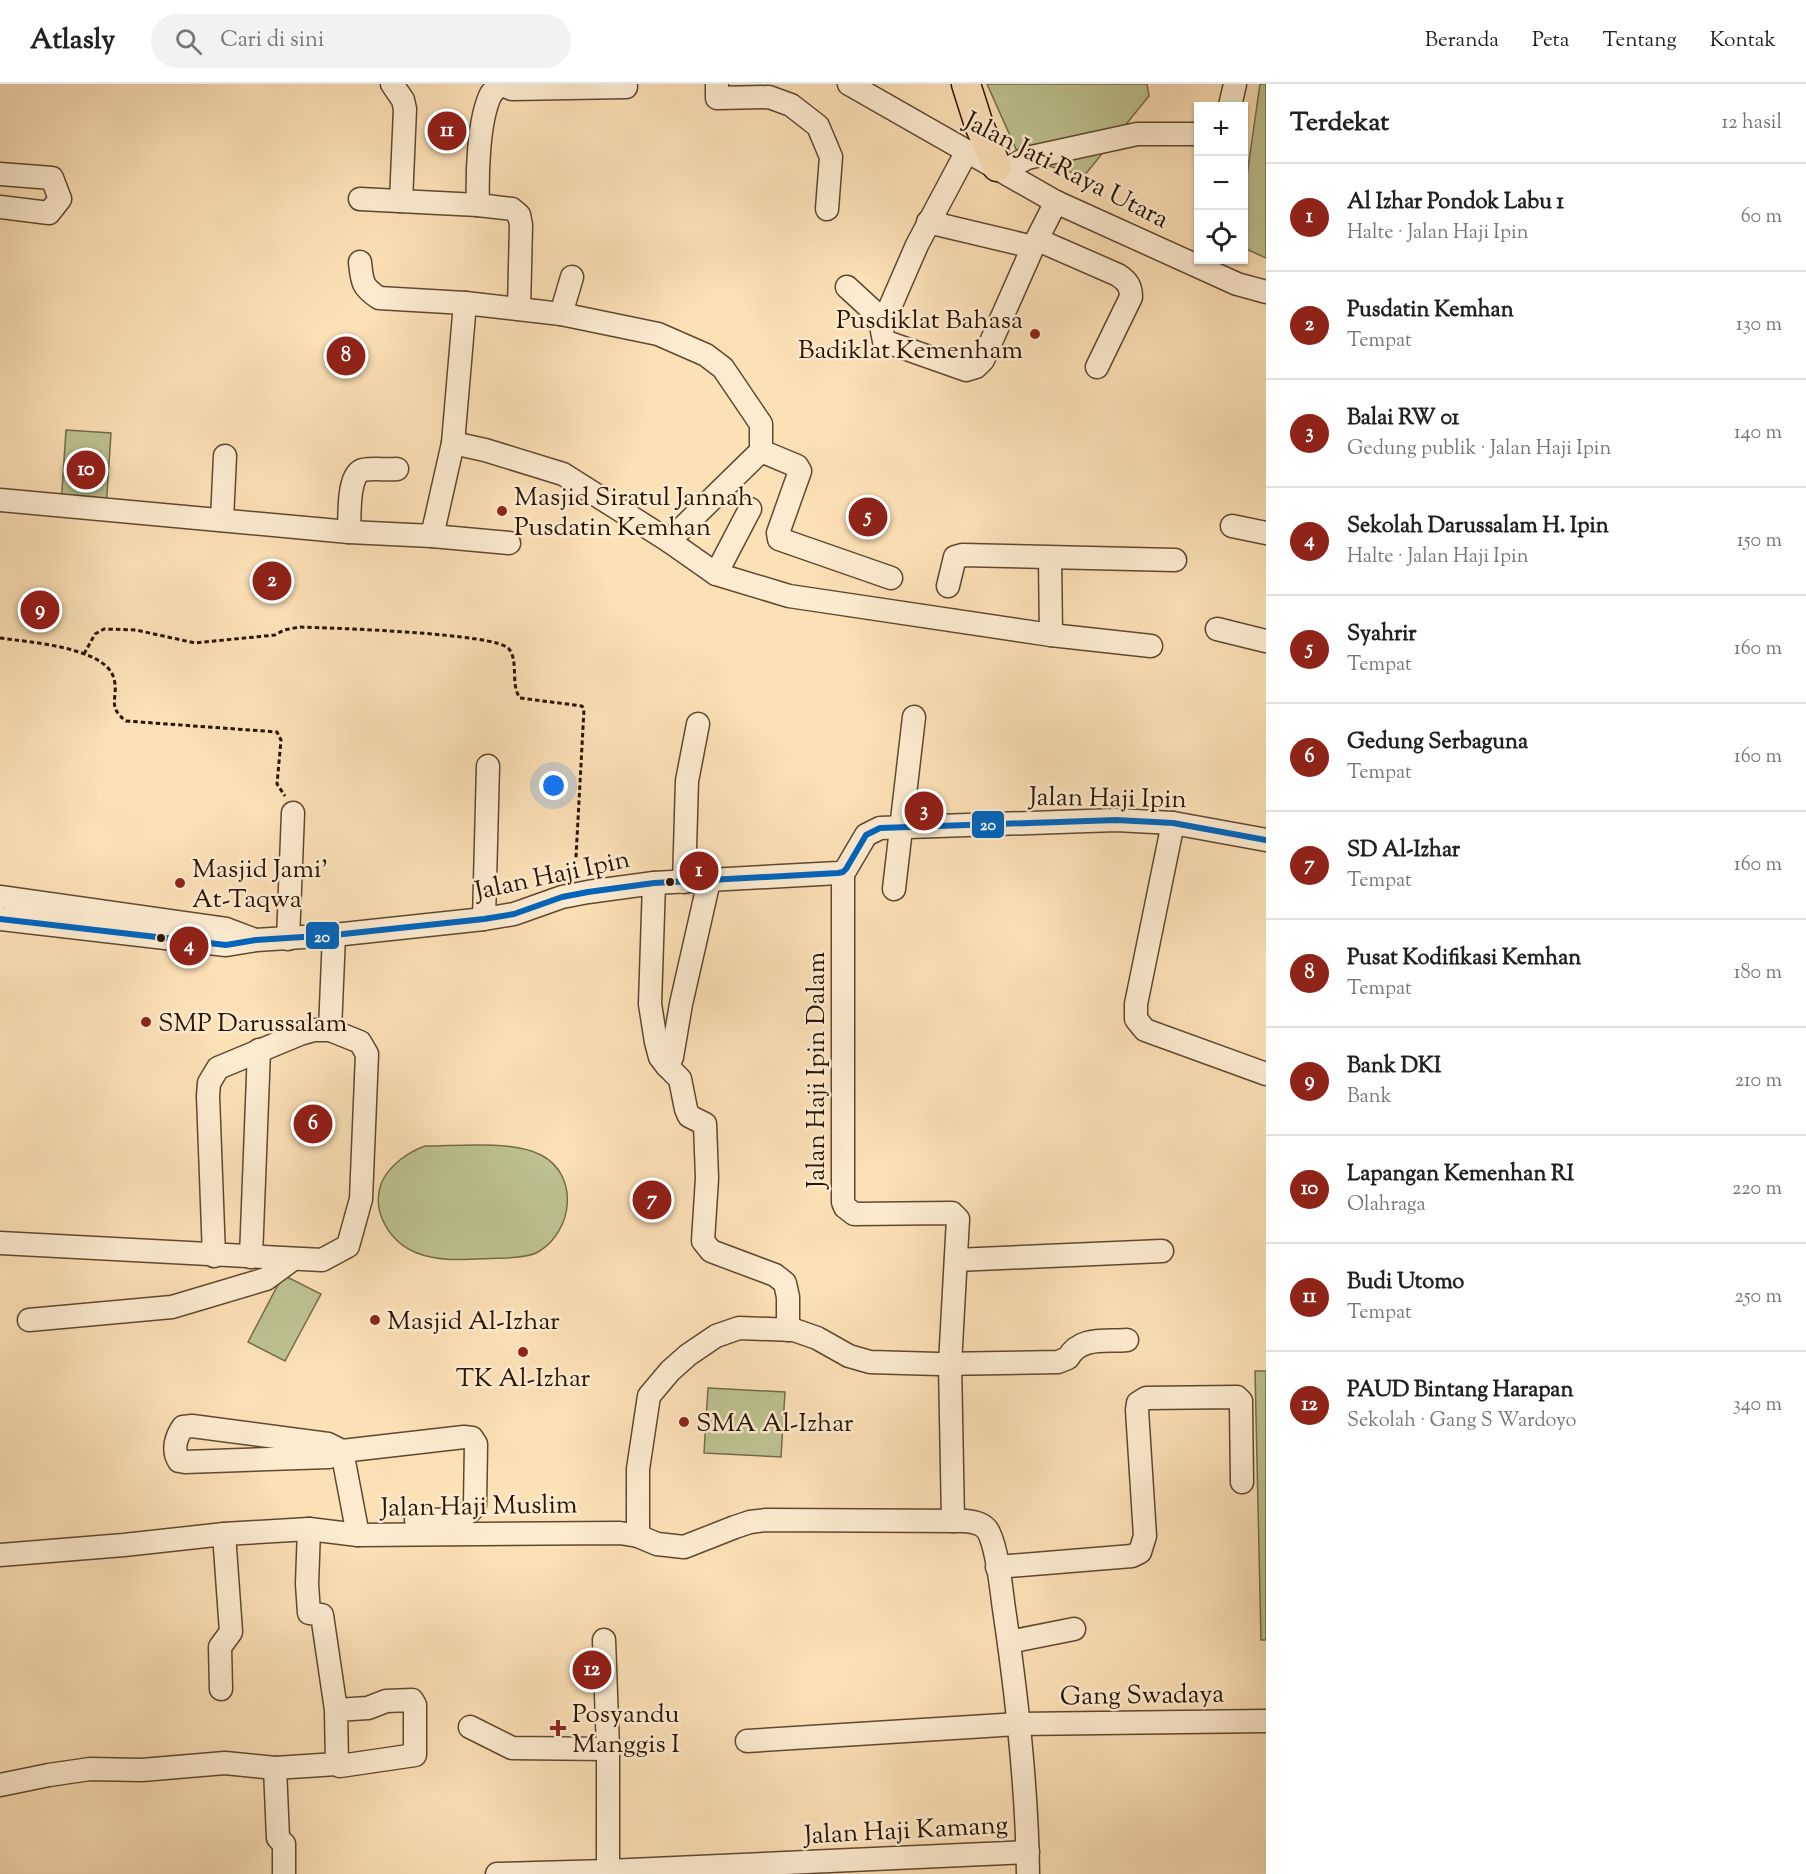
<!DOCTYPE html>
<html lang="id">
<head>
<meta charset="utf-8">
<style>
  body { margin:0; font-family:"Sorts Mill Goudy",serif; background:#f2f2f2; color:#222 }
  .controls { position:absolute; right:18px; top:18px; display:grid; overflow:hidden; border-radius:0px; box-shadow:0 2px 4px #0004 }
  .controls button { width:54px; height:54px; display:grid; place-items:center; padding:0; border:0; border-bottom:2px solid #e0e0e0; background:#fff; color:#222; font:30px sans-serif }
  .you { position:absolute; left:554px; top:702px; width:21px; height:21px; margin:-15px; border:4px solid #fff; border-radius:50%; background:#1a73e8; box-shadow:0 0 0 9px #1a73e833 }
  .badge { display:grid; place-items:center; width:39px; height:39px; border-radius:50%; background:#8f2418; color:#fff; font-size:20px; font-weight:700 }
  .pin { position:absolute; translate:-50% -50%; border:3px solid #fff; box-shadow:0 2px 6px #0006 }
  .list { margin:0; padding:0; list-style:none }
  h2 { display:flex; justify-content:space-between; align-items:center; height:78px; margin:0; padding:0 24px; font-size:26px }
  h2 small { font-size:20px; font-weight:400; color:#767676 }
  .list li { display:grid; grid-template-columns:39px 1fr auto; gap:18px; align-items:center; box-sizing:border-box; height:108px; padding:0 24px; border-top:2px solid #e0e0e0 }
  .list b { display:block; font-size:22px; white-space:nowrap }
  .list p { margin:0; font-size:20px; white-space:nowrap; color:#767676 }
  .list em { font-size:20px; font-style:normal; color:#767676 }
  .icon { flex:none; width:33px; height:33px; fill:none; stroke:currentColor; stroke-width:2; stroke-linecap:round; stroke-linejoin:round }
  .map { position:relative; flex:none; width:1266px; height:1790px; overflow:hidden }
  header { display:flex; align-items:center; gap:36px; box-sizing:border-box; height:84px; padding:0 30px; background:#fff; border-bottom:2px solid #e0e0e0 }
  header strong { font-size:28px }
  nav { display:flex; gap:33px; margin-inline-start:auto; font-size:21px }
  .search { width:420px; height:54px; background:#f2f2f2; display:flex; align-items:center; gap:15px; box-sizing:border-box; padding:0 21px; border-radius:33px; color:#767676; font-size:22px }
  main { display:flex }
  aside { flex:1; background:#fff }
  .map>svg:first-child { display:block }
  .green { fill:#bdc28f; stroke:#746c4a; stroke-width:1.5 }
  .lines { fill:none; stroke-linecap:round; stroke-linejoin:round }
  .minor-casing { stroke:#5e4830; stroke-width:25 }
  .major-casing { stroke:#2a1504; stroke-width:31 }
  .path { stroke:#2a1504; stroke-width:3; stroke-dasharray:4.5 3; stroke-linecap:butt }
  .minor { stroke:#fdebd0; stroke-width:22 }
  .major { stroke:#fce0b6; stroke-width:28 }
  .bus-1-casing { stroke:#fdebd0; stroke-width:10 }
  .bus-1 { stroke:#0065bd; stroke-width:6 }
  .poi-dot { fill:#8f2418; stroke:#fdebd0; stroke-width:2 }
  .bus-dot { fill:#2a1504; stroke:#fdebd0; stroke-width:2 }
  .labels { text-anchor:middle; stroke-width:5; stroke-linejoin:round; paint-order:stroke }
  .street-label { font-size:26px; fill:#2a1504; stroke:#fdebd0 }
  .poi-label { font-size:26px; fill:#2a1504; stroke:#fdebd0; text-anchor:start }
  .line-badge { stroke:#fdebd0; stroke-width:2 }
  .badge-label { font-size:16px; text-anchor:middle; font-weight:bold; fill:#fff }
</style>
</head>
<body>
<header>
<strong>Atlasly</strong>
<div class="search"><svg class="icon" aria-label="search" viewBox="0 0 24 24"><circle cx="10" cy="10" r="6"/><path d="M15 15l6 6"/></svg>Cari di sini</div>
<nav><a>Beranda</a><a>Peta</a><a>Tentang</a><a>Kontak</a></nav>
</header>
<main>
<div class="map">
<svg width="1266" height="1790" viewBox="0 0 1266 1790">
  <rect width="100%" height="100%" fill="#fce0b6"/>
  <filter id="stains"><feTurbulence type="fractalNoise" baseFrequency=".00333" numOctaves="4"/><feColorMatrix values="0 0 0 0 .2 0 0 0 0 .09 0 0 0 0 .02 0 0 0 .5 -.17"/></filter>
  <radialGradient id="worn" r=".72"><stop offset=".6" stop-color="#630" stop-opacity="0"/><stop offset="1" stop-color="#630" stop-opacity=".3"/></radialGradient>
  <!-- green -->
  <g class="green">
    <path d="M987,0H1147L1149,12L1084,92L1020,74Z"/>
    <path d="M1260,0H1266V174L1244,164V112Z"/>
    <path d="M66,346L111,349L106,425L61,422Z"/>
    <path d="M425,1062C458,1062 513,1056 541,1071C580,1091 573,1148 538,1168C530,1173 517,1173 507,1174C479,1174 444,1180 417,1169C391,1159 371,1129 381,1100C388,1082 408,1068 425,1062Z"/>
    <path d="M283,1191L321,1210L285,1277L248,1258Z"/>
    <path d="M1255,1287H1266V1556H1261Z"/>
    <path d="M708,1304L785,1308L781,1373L704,1369Z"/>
  </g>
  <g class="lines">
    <defs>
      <g id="minor">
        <path d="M392,0L403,16L405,25L401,117"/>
        <path d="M501,0L512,5L626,3"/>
        <path d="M717,0V14L769,13L791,21L818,42L831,73L827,125"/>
        <path d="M849,0L1056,118L1237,200L1266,208"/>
        <path d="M1230,22L1235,0"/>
        <path d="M967,67L917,161L884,237L882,247L884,257L966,286L976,283L983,276L1033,163L1056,118"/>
        <path d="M1003,87L1027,74L1137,50H1198"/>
        <path d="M0,90L52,94L60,115L49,129L0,123"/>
        <path d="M360,115L478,121L512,125L519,131L521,141L519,225"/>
        <path d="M478,121C477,92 478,36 491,10C494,6 498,3 501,0"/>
        <path d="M928,138L1033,163"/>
        <path d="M1038,156L1118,191C1127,197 1131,202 1131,213L1097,283"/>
        <path d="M360,178C362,198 362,203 379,214L465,219"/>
        <path d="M847,203L884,237"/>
        <path d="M561,230L572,193"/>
        <path d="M453,359L485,366L563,390L669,457L716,490L789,512L1051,551L1151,562"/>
        <path d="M761,367L797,382L800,387L778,449L779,455L891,494"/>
        <path d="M0,416L349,448L432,452L453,359L465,219L561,230L658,250L706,271L723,284L761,340V367L669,457"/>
        <path d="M222,436L225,372"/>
        <path d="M1232,442L1266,449"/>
        <path d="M349,448C350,434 347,390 363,386C373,384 386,386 397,385"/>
        <path d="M432,452L509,459"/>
        <path d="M1050,474L1051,551"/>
        <path d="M716,490L750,425"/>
        <path d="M948,502L955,473L962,471L1175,476"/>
        <path d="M1217,545L1266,557"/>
        <path d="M1173,739L1136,920V935L1145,946L1266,990"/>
        <path d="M843,788V1118L845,1123L854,1130L952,1129L958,1135L950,1280L953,1437"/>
        <path d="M684,798L687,697L698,640"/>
        <path d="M654,799L650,920L656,958L660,973L667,982L680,995L686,1025L689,1032L705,1040L707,1094L703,1157L711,1167L775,1191L785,1199L788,1213V1246"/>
        <path d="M894,805L914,633"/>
        <path d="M0,813L226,845L255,856"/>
        <path d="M0,835L226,861L256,856L334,851L484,835L514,830L562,813L588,808L654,799L838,789L843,788L846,785L866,751L880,744L1116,736L1173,739L1266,756"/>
        <path d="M484,835L488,682"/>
        <path d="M288,855L293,729"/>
        <path d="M330,946L334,851"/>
        <path d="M667,982L672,973L681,920L709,797"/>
        <path d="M0,1159L322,1176L348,1162L361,1115L367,970L360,958L330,946H314L300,950L218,984L209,999L208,1012L214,1172"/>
        <path d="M251,1173L259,966"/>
        <path d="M956,1176L1162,1167"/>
        <path d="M29,1236L172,1223L266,1195L293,1175"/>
        <path d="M309,1445L307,1500L309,1529L322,1531L336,1626L337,1680L340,1682L415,1671V1621L412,1616L386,1617L368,1624L336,1626"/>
        <path d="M358,1451L342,1367L328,1360L192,1342L183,1343C176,1353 172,1366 179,1377L185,1378L329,1373L342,1367L464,1353L472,1354L476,1360L475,1421C465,1440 434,1435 416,1436"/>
        <path d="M638,1452V1385L649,1312L670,1287L688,1271L716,1252L739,1244L794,1246L817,1254L849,1272L870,1278L938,1280L1058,1278L1068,1274C1080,1252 1105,1258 1127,1256"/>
        <path d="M0,1471L124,1461L224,1450L309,1445L358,1451L620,1449L638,1452L657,1460L684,1463L735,1443L750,1438L766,1436L966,1437C975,1438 985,1440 989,1449C998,1468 1001,1504 1004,1525C1017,1613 1027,1701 1028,1790"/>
        <path d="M997,1483L1132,1472L1140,1468L1145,1452L1137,1326L1138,1319L1146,1314L1237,1313L1241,1317V1321L1242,1398"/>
        <path d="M604,1556L608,1665V1787"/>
        <path d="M1009,1558L1074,1545"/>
        <path d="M221,1605L220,1563L231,1548L224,1450"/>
        <path d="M470,1643L512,1664L608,1665"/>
        <path d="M747,1657L1019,1640L1266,1637"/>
        <path d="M275,1684L278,1754L284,1760V1790"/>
        <path d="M0,1701L49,1691L90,1685L142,1686L225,1679L275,1684L337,1680"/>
        <path d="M497,1790L608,1787L1028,1768"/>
      </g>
      <path id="major" d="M966,0L979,41L997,83"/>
    </defs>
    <!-- minor casing -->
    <use href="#minor" class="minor-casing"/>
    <!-- major casing -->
    <use href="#major" class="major-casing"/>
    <!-- path -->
    <g class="path">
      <path d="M0,554C27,558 107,563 114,595C119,614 106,622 126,637L277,648L281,656L277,700L285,712"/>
      <path d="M84,570L95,550L104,545L136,546L195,559L275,551L284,546L300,543C329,544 498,549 509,565C519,578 510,600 520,614L582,622L584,625L575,791"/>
    </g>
    <!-- minor -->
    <use href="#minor" class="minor"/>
    <!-- major -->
    <use href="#major" class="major"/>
    <defs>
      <path id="bus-1" d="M0,835L226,861L256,856L334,851L484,835L514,830L562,813L588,808L654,799L838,789L843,788L846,785L866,751L880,744L1116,736L1173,739L1266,756"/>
    </defs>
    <!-- bus-1 casing -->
    <use href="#bus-1" class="bus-1-casing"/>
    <!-- bus-1 -->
    <use href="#bus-1" class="bus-1"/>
  </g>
  <!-- markers -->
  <g class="poi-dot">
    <circle cx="1035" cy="250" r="6"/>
    <circle cx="502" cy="427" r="6"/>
    <circle cx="180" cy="799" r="6"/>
    <circle cx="146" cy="938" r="6"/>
    <circle cx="375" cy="1236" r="6"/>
    <circle cx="523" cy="1268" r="6"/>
    <circle cx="684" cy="1338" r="6"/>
    <path d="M555 1635h6v6h6v6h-6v6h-6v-6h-6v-6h6z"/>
  </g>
  <g class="bus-dot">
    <circle cx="670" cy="798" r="5"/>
    <circle cx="161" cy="854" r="5"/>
  </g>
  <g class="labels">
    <!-- street labels -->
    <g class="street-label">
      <text transform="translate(1067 85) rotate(27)" y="9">Jalan Jati Raya Utara</text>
      <text transform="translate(1108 713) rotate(1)" y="9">Jalan Haji Ipin</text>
      <text transform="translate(552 790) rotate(-12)" y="9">Jalan Haji Ipin</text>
      <text transform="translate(815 986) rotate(-90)" y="9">Jalan Haji Ipin Dalam</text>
      <text transform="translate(479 1421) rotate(-1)" y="9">Jalan Haji Muslim</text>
      <text transform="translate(1142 1610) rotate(-1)" y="9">Gang Swadaya</text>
      <text transform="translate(906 1745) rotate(-3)" y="9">Jalan Haji Kamang</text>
    </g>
    <!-- poi labels -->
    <g class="poi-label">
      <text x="1023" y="244" text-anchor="end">Pusdiklat Bahasa<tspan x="1023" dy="30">Badiklat Kemenham</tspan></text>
      <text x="514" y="421">Masjid Siratul Jannah<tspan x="514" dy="30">Pusdatin Kemhan</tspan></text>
      <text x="192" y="793">Masjid Jami'<tspan x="192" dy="30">At-Taqwa</tspan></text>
      <text x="158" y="947">SMP Darussalam</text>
      <text x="387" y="1245">Masjid Al-Izhar</text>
      <text x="523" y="1302" text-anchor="middle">TK Al-Izhar</text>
      <text x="696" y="1347">SMA Al-Izhar</text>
      <text x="572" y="1638">Posyandu<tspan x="572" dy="30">Manggis I</tspan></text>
    </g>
  </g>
  <g class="line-badge">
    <rect x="971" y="726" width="34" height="29" rx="6" fill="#0065bd"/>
    <rect x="305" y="837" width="35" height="29" rx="6" fill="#0065bd"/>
  </g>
  <g class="badge-label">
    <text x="988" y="746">20</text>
    <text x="322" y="858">20</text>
  </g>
  <rect width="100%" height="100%" filter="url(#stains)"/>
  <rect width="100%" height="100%" fill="url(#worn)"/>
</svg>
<div class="controls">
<button>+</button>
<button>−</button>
<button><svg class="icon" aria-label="locate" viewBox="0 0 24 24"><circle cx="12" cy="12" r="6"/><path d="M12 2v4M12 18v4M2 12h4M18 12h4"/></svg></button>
</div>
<div class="you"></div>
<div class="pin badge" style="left:699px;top:787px">1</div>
<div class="pin badge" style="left:272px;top:497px">2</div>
<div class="pin badge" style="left:924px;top:727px">3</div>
<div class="pin badge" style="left:189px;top:862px">4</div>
<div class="pin badge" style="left:868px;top:433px">5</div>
<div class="pin badge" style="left:313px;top:1040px">6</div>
<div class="pin badge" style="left:652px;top:1116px">7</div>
<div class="pin badge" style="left:346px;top:272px">8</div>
<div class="pin badge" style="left:40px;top:526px">9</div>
<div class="pin badge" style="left:86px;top:386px">10</div>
<div class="pin badge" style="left:447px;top:47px">11</div>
<div class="pin badge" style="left:592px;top:1586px">12</div>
</div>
<aside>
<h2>Terdekat<small>12 hasil</small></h2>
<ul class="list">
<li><span class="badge">1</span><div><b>Al Izhar Pondok Labu 1</b><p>Halte · Jalan Haji Ipin</p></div><em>60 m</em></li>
<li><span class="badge">2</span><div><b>Pusdatin Kemhan</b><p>Tempat</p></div><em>130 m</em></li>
<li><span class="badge">3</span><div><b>Balai RW 01</b><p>Gedung publik · Jalan Haji Ipin</p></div><em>140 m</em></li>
<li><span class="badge">4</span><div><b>Sekolah Darussalam H. Ipin</b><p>Halte · Jalan Haji Ipin</p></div><em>150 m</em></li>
<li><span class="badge">5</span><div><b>Syahrir</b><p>Tempat</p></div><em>160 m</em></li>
<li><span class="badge">6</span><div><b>Gedung Serbaguna</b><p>Tempat</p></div><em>160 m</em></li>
<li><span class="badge">7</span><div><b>SD Al-Izhar</b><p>Tempat</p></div><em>160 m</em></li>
<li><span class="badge">8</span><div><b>Pusat Kodifikasi Kemhan</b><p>Tempat</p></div><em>180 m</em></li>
<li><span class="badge">9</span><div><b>Bank DKI</b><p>Bank</p></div><em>210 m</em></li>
<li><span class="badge">10</span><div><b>Lapangan Kemenhan RI</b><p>Olahraga</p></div><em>220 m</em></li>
<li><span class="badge">11</span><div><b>Budi Utomo</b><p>Tempat</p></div><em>250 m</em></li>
<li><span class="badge">12</span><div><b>PAUD Bintang Harapan</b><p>Sekolah · Gang S Wardoyo</p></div><em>340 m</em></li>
</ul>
</aside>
</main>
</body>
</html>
